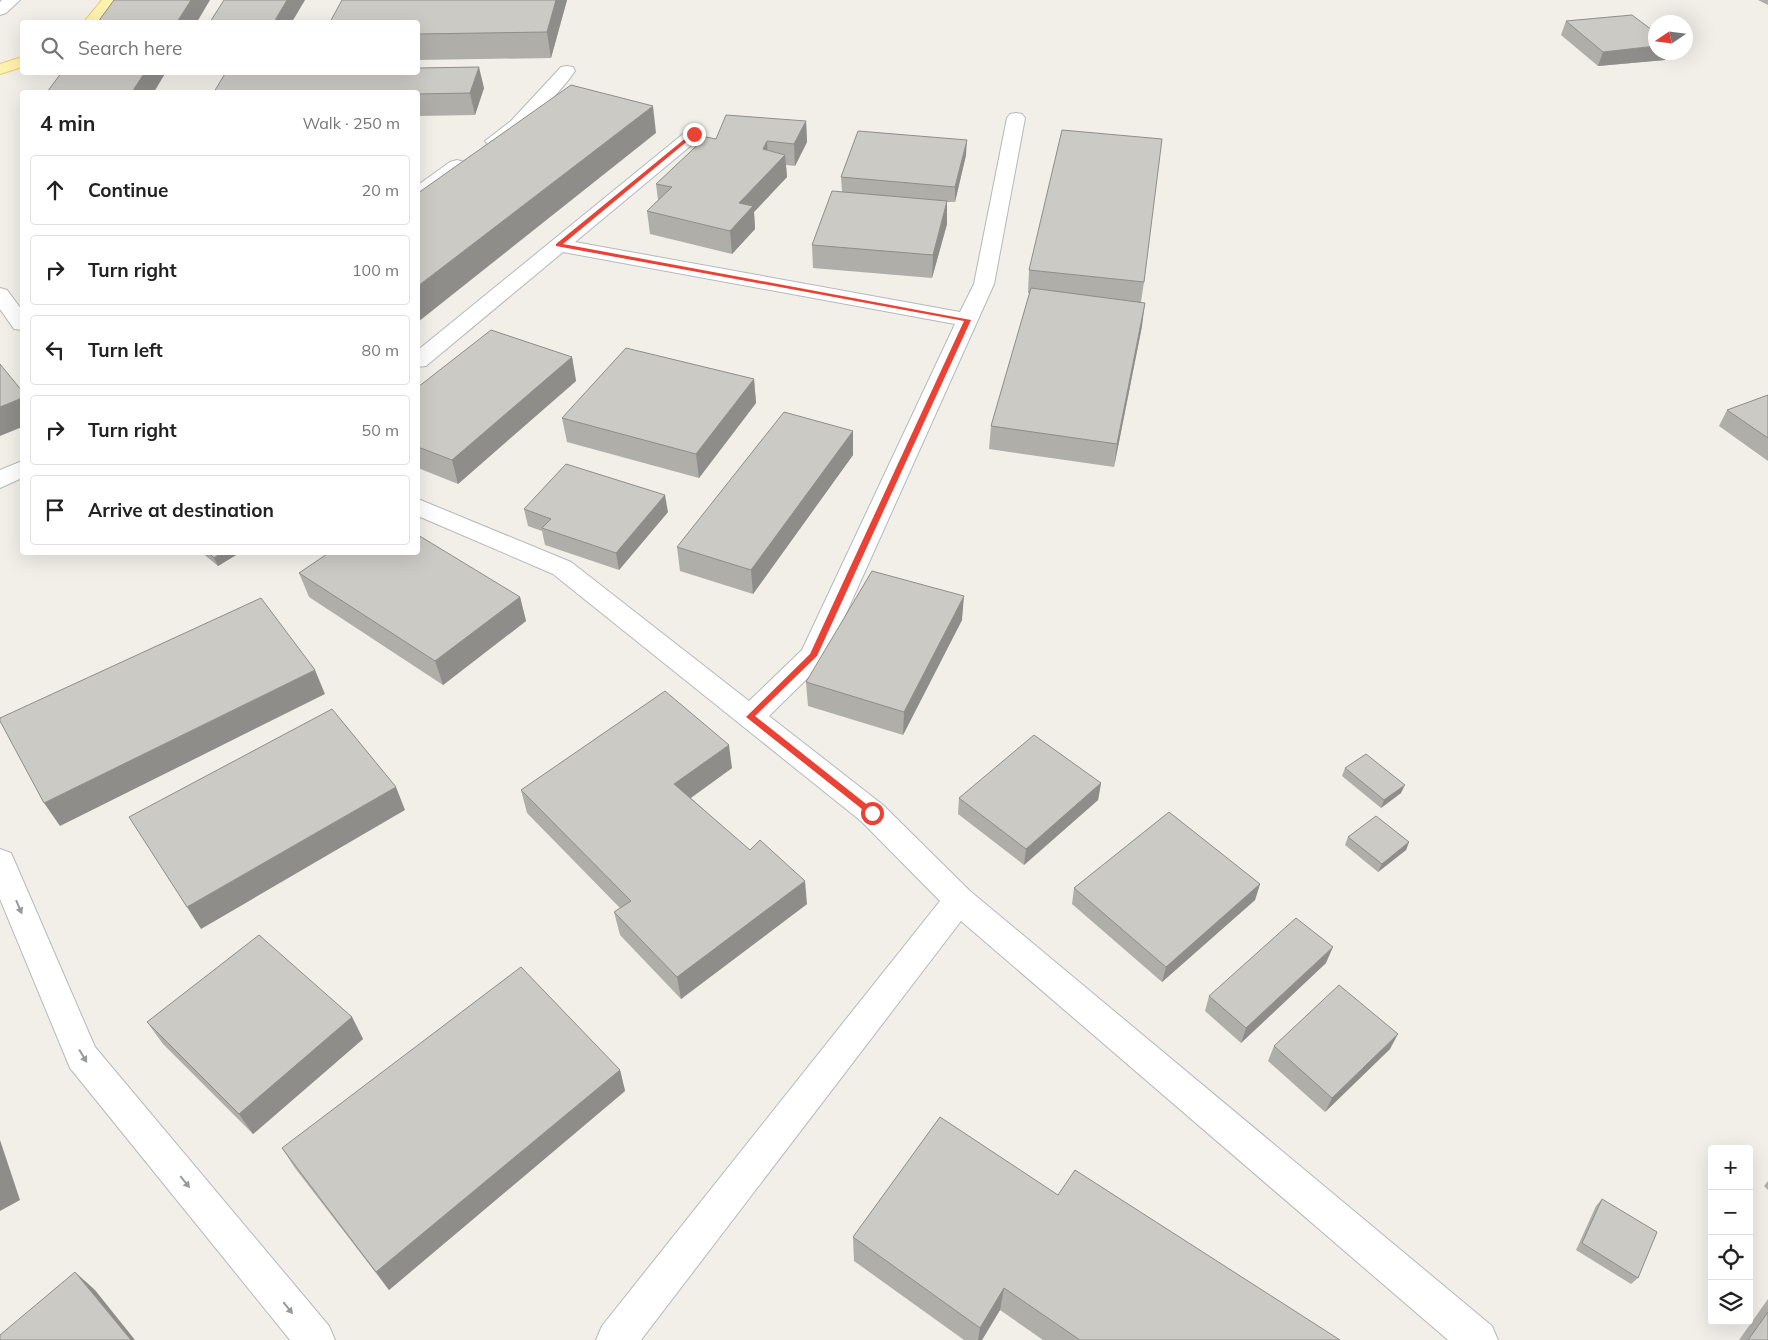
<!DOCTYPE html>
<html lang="en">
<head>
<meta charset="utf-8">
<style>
  body { margin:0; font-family:Mulish,sans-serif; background:#f2f2f2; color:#222 }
  .controls { position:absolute; right:15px; bottom:15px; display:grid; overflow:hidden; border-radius:5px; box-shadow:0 5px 20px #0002 }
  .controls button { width:45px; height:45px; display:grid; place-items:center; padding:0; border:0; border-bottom:1px solid #e0e0e0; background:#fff; color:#222; font:25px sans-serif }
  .compass { position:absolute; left:1648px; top:15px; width:45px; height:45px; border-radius:50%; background:#fff; box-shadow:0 5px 20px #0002; rotate:257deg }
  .stop { position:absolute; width:15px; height:15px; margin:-11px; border:4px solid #ea4335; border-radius:50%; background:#fff }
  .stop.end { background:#ea4335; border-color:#fff; box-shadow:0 1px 5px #0008 }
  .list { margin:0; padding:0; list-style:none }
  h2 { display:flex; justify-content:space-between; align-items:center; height:65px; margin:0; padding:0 20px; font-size:21px }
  h2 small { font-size:16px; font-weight:400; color:#767676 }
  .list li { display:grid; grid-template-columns:32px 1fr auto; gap:15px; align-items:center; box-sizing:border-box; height:70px; margin:0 10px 10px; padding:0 10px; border:1px solid #e0e0e0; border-radius:5px }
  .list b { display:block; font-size:19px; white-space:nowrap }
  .list em { font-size:16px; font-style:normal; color:#767676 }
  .icon { flex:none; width:28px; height:28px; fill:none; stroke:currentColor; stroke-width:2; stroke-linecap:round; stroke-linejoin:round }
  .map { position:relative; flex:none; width:1768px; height:1340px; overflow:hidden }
  .search { position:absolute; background:#fff; box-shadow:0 5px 20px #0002; left:20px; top:20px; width:400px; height:55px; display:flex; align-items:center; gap:12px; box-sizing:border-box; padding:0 18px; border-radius:5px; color:#767676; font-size:19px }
  .panel { position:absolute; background:#fff; box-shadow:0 5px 20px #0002; left:20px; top:90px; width:400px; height:465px; border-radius:5px }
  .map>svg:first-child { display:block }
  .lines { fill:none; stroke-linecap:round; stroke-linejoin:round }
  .minor-casing { stroke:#b5b8bc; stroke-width:2 }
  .major-casing { stroke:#f2c960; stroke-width:2 }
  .minor { fill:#fff; fill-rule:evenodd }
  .major { fill:#fff2af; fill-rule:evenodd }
  .wall { fill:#afaea9 }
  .shaded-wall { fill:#8f8d8a }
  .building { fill:#cccac5; stroke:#8f8d8a }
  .oneway { fill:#979a9d }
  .route { fill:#ea4335 }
</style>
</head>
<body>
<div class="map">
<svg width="1768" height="1340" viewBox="0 0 1768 1340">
  <rect width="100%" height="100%" fill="#f1efe8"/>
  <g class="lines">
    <defs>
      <g id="minor">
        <path d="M2,0H20L6,13L0,15V2Z"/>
        <path d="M567,66L573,67L575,71C563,89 518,138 499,145C495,147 492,146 488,145L485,141L511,121L561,67Z"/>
        <path d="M1016,113L1022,114L1025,118L994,284L827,656L823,663L769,716L883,805L970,891L1492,1326L1498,1340H1448L961,921L641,1340H596L602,1326L940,901L861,821L553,574L418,516V499L571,562L749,701L802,650L955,324L563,252L426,366L418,367V350L688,130L694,129L700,130L703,134L700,138L575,242L960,312L974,284L1007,118L1010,114Z"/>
        <path d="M457,160L464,162L466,166L464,170L425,197L418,199V185L450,162Z"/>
        <path d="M0,288L7,290L22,310V330L14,329L0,309Z"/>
        <path d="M22,461V478L0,488V470Z"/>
        <path d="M0,849L11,853L15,862L95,1047L329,1326L335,1340H290L70,1068L0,899Z"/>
      </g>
      <g id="major">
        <path d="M102,0H118L100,22H84Z"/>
        <path d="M22,57V67L0,74V64Z"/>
      </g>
    </defs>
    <!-- minor casing -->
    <use href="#minor" class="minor-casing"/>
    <!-- major casing -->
    <use href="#major" class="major-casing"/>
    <!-- minor -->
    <use href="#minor" class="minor"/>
    <!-- major -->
    <use href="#major" class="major"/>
  </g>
  <!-- wall -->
  <g class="wall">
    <path d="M342,0H567L551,58L418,60V22Z"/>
    <path d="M1758,0H1768V5Z"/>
    <path d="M1566,21L1665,60L1598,66L1561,35Z"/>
    <path d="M197,72H418L484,88L475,115L418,116V92L225,74L197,75Z"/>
    <path d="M806,121L807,142L795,166L786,165L787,177L754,212L755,229L732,254L650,234L647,211L658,200L656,184L716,139Z"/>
    <path d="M966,155L955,202H947V224L932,278L813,268L812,245L842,192L841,177Z"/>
    <path d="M1029,270L1144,282L1141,302L1142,326L1114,467L989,449L991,426L1030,293H1028Z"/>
    <path d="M572,357L576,381L458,484L418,468V387Z"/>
    <path d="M754,379L756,403L699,478L567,442L562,418Z"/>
    <path d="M1768,395V461L1719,426L1727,410Z"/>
    <path d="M853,431V455L753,594L680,571L677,547Z"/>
    <path d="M524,509L668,512L619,570L545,545L542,531L528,526Z"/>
    <path d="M201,552H241L218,566Z"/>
    <path d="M299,573L520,597L526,621L443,685L309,597Z"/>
    <path d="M962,620L903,735L808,706L806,682Z"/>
    <path d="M732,768L691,798L807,904L681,999L620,935L614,912L620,908L527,813L521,790Z"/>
    <path d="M1345,768L1401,793L1381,808L1342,776Z"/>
    <path d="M1101,783L1098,800L1024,865L958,814L959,798Z"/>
    <path d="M1348,837L1409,842L1406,850L1378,872L1345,845Z"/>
    <path d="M1260,884L1255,900L1162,982L1072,904L1074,888Z"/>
    <path d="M1326,963L1241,1043L1205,1011L1209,996Z"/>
    <path d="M352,1017L363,1039L253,1134L163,1044L147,1022Z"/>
    <path d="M1274,1046L1390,1049L1325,1112L1268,1061Z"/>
    <path d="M620,1070L625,1091L389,1290L295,1168L282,1148Z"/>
    <path d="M1768,1181V1190L1764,1186Z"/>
    <path d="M1058,1195L1340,1340H1043L1000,1310L982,1340H964L854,1261L853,1237Z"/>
    <path d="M1602,1199L1638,1278L1631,1284L1576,1250L1596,1206Z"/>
    <path d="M1768,1299V1340H1739Z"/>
  </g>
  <!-- shaded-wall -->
  <g class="shaded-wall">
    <path d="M191,0H210L197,22H177Z"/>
    <path d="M287,0H305L292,22H274Z"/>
    <path d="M556,0H567L551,58L547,32Z"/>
    <path d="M1656,46V52H1668L1665,60L1598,66L1603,52Z"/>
    <path d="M479,67L484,88L475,115L470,93Z"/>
    <path d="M145,72H166L154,92H132Z"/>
    <path d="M653,106L656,133L418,322V286Z"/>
    <path d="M806,121L807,142L795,166L794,144Z"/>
    <path d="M967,140L966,155L955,202V187Z"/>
    <path d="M767,141L768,163L763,149Z"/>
    <path d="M785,155L787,177L754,212L755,229L732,254L730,231L739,203Z"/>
    <path d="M947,201V224L932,278L933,255Z"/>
    <path d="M1145,303L1142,326L1114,467L1117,444Z"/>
    <path d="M572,357L576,381L458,484L452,460Z"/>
    <path d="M754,379L756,403L699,478L696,454Z"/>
    <path d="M22,398V427L0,436V407Z"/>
    <path d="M853,431V455L753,594L751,570Z"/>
    <path d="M665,495L668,512L619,570L616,553Z"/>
    <path d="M223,552H241L218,566L214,558Z"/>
    <path d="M964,596L962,620L903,735L904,712Z"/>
    <path d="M520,597L526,621L443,685L435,661Z"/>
    <path d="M315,670L325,694L60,826L44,803Z"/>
    <path d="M729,745L732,768L678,807L674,784Z"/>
    <path d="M1101,783L1098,800L1024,865L1026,849Z"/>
    <path d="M1405,785L1401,793L1381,808L1384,800Z"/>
    <path d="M396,787L405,810L201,929L187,907Z"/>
    <path d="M1409,842L1406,850L1378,872L1382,864Z"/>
    <path d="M805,881L807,904L681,999L677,977Z"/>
    <path d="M1260,884L1255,900L1162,982L1166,967Z"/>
    <path d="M1333,947L1326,963L1241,1043L1246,1028Z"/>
    <path d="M352,1017L363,1039L253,1134L239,1114Z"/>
    <path d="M1398,1034L1390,1049L1325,1112L1332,1098Z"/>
    <path d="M620,1070L625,1091L389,1290L376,1272Z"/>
    <path d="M0,1140L20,1200L0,1211Z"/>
    <path d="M75,1272L95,1290L135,1340H131Z"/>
    <path d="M1004,1288L1000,1310L982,1340H978L980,1328Z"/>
  </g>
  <!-- building -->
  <g class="building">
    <path d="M114,0H191L177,22H98Z"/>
    <path d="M224,0H287L274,22H210Z"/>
    <path d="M342,0H556L547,32L418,34V22H330Z"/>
    <path d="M1632,15L1656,33V46L1603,52L1566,21Z"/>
    <path d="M479,67L470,93L418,94V92H214L226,72H418V68Z"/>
    <path d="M62,72H145L132,92H47Z"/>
    <path d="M571,85L653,106L418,286V193Z"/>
    <path d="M726,115L806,121L794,144L767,141L763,149L785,155L739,203L753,206L730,231L647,211L672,187L656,184L706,137L716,139Z"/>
    <path d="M1062,130L1162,139L1144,282L1029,270Z"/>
    <path d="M858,131L967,140L955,187L841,177Z"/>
    <path d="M832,191L947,201L933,255L812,245Z"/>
    <path d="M1031,288L1145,303L1117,444L991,426Z"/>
    <path d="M491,330L572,357L452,460L418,447V387Z"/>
    <path d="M626,348L754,379L696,454L562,418Z"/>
    <path d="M0,364L22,391V398L0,407Z"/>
    <path d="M1768,395V438L1727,410Z"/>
    <path d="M784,412L853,431L751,570L677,547Z"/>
    <path d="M566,464L665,495L616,553L542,528L551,519L524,509Z"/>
    <path d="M418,535L520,597L435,661L299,573L330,552H418Z"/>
    <path d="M208,552H223L214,558Z"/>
    <path d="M872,571L964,596L904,712L806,682Z"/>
    <path d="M261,598L315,670L44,803L0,721V718Z"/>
    <path d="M665,691L729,745L674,784L750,850L760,840L805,881L677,977L614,912L631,901L521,790Z"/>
    <path d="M332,709L396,787L187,907L129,817Z"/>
    <path d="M1034,735L1101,783L1026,849L959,798Z"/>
    <path d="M1366,754L1405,785L1384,800L1345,768Z"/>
    <path d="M1169,812L1260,884L1166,967L1074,888Z"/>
    <path d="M1376,816L1409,842L1382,864L1348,837Z"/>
    <path d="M1296,918L1333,947L1246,1028L1209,996Z"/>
    <path d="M259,935L352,1017L239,1114L147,1022Z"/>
    <path d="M521,967L620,1070L376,1272L282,1148Z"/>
    <path d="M1339,985L1398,1034L1332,1098L1274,1046Z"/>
    <path d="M940,1117L1058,1195L1075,1170L1340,1340H1080L1004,1288L980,1328L853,1237Z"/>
    <path d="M1602,1199L1657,1232L1638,1278L1582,1243Z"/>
    <path d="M75,1272L131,1340H0V1335Z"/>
    <path d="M1768,1312V1340H1748Z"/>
  </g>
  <!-- one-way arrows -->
  <defs><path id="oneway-solid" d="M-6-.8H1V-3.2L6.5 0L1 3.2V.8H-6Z" transform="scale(1.25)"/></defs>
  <g class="oneway">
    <use href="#oneway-solid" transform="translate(19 907) rotate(67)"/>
    <use href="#oneway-solid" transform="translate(83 1056) rotate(59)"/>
    <use href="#oneway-solid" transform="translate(185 1182) rotate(51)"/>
    <use href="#oneway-solid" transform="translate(288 1308) rotate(51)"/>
  </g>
  <!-- route -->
  <path class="route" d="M692,133L696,134L563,244L971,320L817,656L755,716L875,811V816L872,817L746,717L810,654L964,321L556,246V244Z"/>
</svg>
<div class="controls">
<button>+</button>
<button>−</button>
<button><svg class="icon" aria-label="locate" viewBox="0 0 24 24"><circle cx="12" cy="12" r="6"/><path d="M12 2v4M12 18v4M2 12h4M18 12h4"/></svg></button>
<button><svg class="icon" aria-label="layers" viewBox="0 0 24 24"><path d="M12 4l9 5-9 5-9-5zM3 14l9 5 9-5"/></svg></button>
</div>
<svg class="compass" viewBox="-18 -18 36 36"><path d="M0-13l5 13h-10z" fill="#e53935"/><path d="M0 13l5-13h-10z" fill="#767676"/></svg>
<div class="stop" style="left:872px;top:813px"></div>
<div class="stop end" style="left:694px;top:134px"></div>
<div class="search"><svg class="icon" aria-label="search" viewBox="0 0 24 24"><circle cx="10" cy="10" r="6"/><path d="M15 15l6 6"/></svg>Search here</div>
<section class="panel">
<h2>4 min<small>Walk · 250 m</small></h2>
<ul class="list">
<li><svg class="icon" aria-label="ahead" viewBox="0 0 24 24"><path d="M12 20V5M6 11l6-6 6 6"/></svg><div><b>Continue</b></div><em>20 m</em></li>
<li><svg class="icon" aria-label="right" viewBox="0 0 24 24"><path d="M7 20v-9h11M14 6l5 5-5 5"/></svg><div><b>Turn right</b></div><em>100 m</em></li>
<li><svg class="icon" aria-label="left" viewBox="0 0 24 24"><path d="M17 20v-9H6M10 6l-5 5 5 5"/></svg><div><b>Turn left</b></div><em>80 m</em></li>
<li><svg class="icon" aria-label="right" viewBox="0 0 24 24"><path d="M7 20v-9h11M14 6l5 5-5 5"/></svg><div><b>Turn right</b></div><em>50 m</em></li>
<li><svg class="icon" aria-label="arrive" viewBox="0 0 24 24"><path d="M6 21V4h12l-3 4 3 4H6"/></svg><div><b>Arrive at destination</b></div></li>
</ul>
</section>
</div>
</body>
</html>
